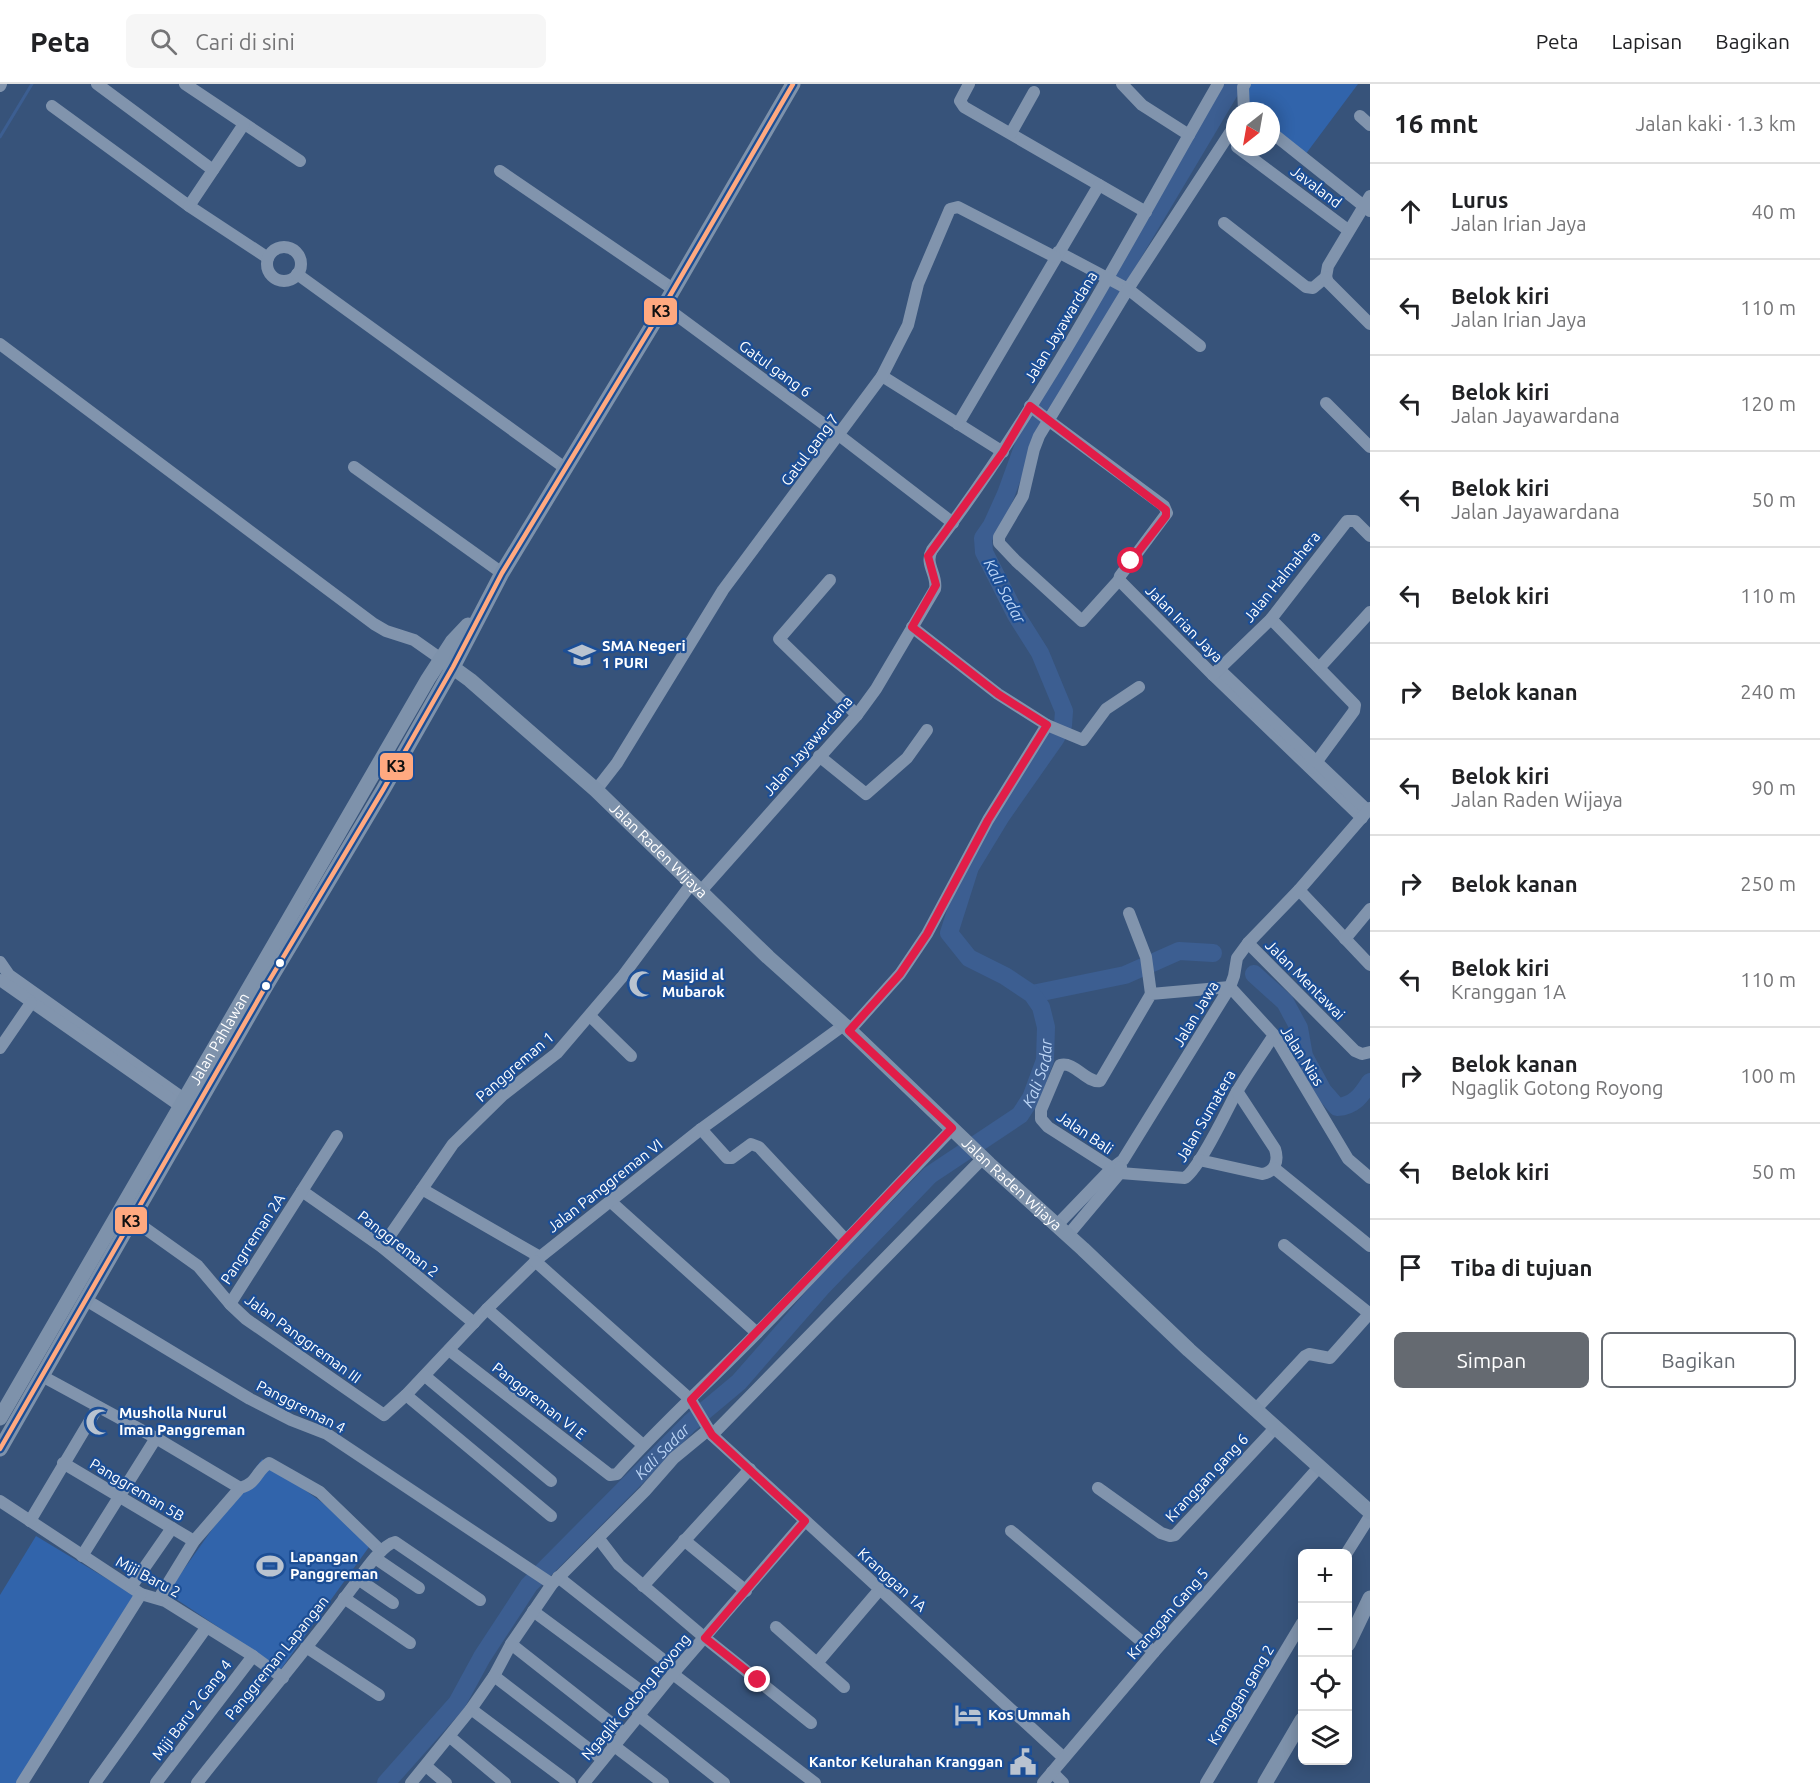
<!DOCTYPE html>
<html lang="id">
<head>
<meta charset="utf-8">
<style>
  body { margin:0; font-family:Ubuntu,sans-serif; background:#f6f6f6; color:#202124 }
  .controls { position:absolute; right:18px; bottom:18px; display:grid; overflow:hidden; border-radius:9px; box-shadow:0 3px 15px #0003 }
  .controls button { width:54px; height:54px; display:grid; place-items:center; padding:0; border:0; border-bottom:2px solid #e0e0e0; background:#fff; color:#202124; font:30px sans-serif }
  .compass { position:absolute; left:1226px; top:18px; width:54px; height:54px; border-radius:50%; background:#fff; box-shadow:0 3px 15px #0003; rotate:211deg }
  .stop { position:absolute; width:18px; height:18px; margin:-14px; border:4px solid #e11d48; border-radius:50%; background:#fff }
  .stop.end { background:#e11d48; border-color:#fff; box-shadow:0 2px 6px #0008 }
  .list { margin:0; padding:0; list-style:none }
  h2 { display:flex; justify-content:space-between; align-items:center; height:78px; margin:0; padding:0 24px; font-size:26px }
  h2 small { font-size:20px; font-weight:400; color:#757577 }
  .list li { display:grid; grid-template-columns:39px 1fr auto; gap:18px; align-items:center; box-sizing:border-box; height:96px; padding:0 24px; border-top:2px solid #e0e0e0 }
  .list b { display:block; font-size:22px; white-space:nowrap }
  .list p { margin:0; font-size:20px; white-space:nowrap; color:#757577 }
  .list em { font-size:20px; font-style:normal; color:#757577 }
  .actions { display:flex; gap:12px; padding:18px 24px }
  .actions a { flex:1; padding:14px 0; border:2px solid #656a71; border-radius:9px; text-align:center; font-size:21px; color:#656a71 }
  .actions .main { background:#656a71; color:#fff }
  .icon { flex:none; width:33px; height:33px; fill:none; stroke:currentColor; stroke-width:2; stroke-linecap:round; stroke-linejoin:round }
  .map { position:relative; flex:none; width:1370px; height:1699px; overflow:hidden }
  header { display:flex; align-items:center; gap:36px; box-sizing:border-box; height:84px; padding:0 30px; background:#fff; border-bottom:2px solid #e0e0e0 }
  header strong { font-size:28px }
  nav { display:flex; gap:33px; margin-inline-start:auto; font-size:21px }
  .search { width:420px; height:54px; background:#f6f6f6; display:flex; align-items:center; gap:15px; box-sizing:border-box; padding:0 21px; border-radius:9px; color:#757577; font-size:22px }
  main { display:flex }
  aside { flex:1; background:#fff }
  .map>svg:first-child { display:block }
  .green { fill:#3164ab }
  .lines { fill:none; stroke-linecap:round; stroke-linejoin:round }
  .stream { stroke:#3c5e91; stroke-width:3 }
  .river { stroke:#3c5e91; stroke-width:18 }
  .minor { stroke:#8194ad; stroke-width:12 }
  .major { stroke:#7e92ab; stroke-width:15 }
  .bus-1-casing { stroke:#1c4e95; stroke-width:9 }
  .bus-1 { stroke:#ffa980; stroke-width:4.5 }
  .route { stroke:#e11d48; stroke-width:8 }
  .bus-dot { fill:#fff; stroke:#1c4e95; stroke-width:2 }
  .labels { text-anchor:middle; stroke-width:4.5; stroke-linejoin:round; paint-order:stroke }
  .street-label { font-size:15px; fill:#fff; stroke:#1c4e95 }
  .poi-label { font-size:15px; font-weight:bold; fill:#fff; stroke:#1c4e95; text-anchor:start }
  .water-label { font-size:16px; font-style:italic; fill:#bcd5f6; stroke:#1c4e95 }
  .line-badge { stroke:#1c4e95; stroke-width:2 }
  .pale-badge-label { font-size:16px; text-anchor:middle; font-weight:bold; fill:#111 }
</style>
</head>
<body>
<header>
<strong>Peta</strong>
<div class="search"><svg class="icon" aria-label="search" viewBox="0 0 24 24"><circle cx="10" cy="10" r="6"/><path d="M15 15l6 6"/></svg>Cari di sini</div>
<nav><a>Peta</a><a>Lapisan</a><a>Bagikan</a></nav>
</header>
<main>
<div class="map">
<svg width="1370" height="1699" viewBox="0 0 1370 1699">
  <rect width="100%" height="100%" fill="#37537a"/>
  <!-- green -->
  <g class="green">
    <path d="M1250,0H1358L1305,71L1271,44V27H1249L1247,4Z"/>
    <path d="M262,1375L374,1456L281,1585L167,1509Z"/>
    <path d="M36,1452L134,1511L17,1699H0V1511Z"/>
  </g>
  <g class="lines">
    <!-- stream -->
    <path class="stream" d="M0,53L32,0"/>
    <!-- river -->
    <g class="river">
      <path d="M1254,890L1285,918L1299,944L1304,972L1323,1007L1337,1023C1354,1022 1361,1012 1370,998"/>
      <path d="M1032,910L1125,891L1179,867L1213,869"/>
      <path id="s1" d="M386,1699L457,1619L482,1573L529,1501L690,1339L739,1298L821,1204L930,1091L1020,1031L1031,1014L1045,976L1046,943L1041,923L1032,910L1005,892L969,874L949,849L970,783L1001,732L1055,655L1063,641L1064,627L1040,569L1016,531L984,468L983,454L992,441L1006,410L1031,341L1234,0"/>
    </g>
    <!-- minor -->
    <g class="minor">
      <path d="M97,0L213,86"/>
      <path d="M185,0L300,77"/>
      <path d="M969,0L960,17L964,23L1146,128"/>
      <path d="M1122,0L1142,21L1189,51"/>
      <path d="M0,2L1,0"/>
      <path d="M52,22L189,122L244,40"/>
      <path d="M1244,27L1243,3L1245,0"/>
      <path d="M1360,32L1370,41"/>
      <path d="M1271,48L1370,127"/>
      <path d="M1011,49L1034,8"/>
      <path d="M1237,63L1348,146"/>
      <path d="M500,87L673,205"/>
      <path d="M189,122L268,174"/>
      <path d="M1224,139L1306,203L1313,204L1326,193"/>
      <circle cx="284" cy="180" r="17"/>
      <path d="M1058,168L1128,205L1235,41"/>
      <path d="M297,190L565,384"/>
      <path d="M1326,193L1328,182L1370,112"/>
      <path d="M1326,193L1328,198L1370,240"/>
      <path d="M664,222L840,352L953,439"/>
      <path d="M0,260L374,540L386,547L414,556L441,575"/>
      <path d="M882,292L1003,368"/>
      <path d="M1326,319L1370,363"/>
      <path d="M1030,322L1048,336L1164,422L1167,429L1120,492L1119,496L1082,537L1016,477L999,459V453L1023,412L1034,365L1039,352L1128,205L1200,262"/>
      <path d="M958,340L1099,101"/>
      <path d="M354,383L502,489"/>
      <path d="M830,496L779,555L857,631"/>
      <path d="M1119,496L1213,591L1362,734"/>
      <path d="M1271,535L1355,621L1354,627L1312,684"/>
      <path d="M912,543L998,610L1047,641"/>
      <path d="M1320,583L1370,528"/>
      <path d="M1219,585L1368,727"/>
      <path d="M1213,591L1271,535L1347,437H1355L1370,452"/>
      <path d="M819,672L866,710L907,674L927,646"/>
      <path d="M596,706L617,679L723,506L882,292L908,241L918,200L950,125L958,123L1055,173"/>
      <path d="M1299,806L1370,881"/>
      <path d="M700,808L857,631L876,605L935,505C938,491 924,480 932,466C1043,321 1127,158 1218,0"/>
      <path d="M1129,829L1146,873L1151,910"/>
      <path d="M1345,855L1370,825"/>
      <path d="M1248,859L1355,967L1362,970L1370,968"/>
      <path d="M0,878L9,891L191,1020"/>
      <path d="M0,896L186,1026"/>
      <path d="M590,932L631,972"/>
      <path d="M849,947L900,890L927,850L988,736L1047,641L1083,656L1106,625L1139,603"/>
      <path d="M1274,951C1261,971 1247,990 1235,1011C1225,1030 1200,1083 1185,1094L1120,1089L1048,1043L1041,1035V1026L1060,981C1075,977 1086,999 1100,997L1151,910L1230,903L1274,951L1348,1075L1370,1094"/>
      <path d="M0,964L31,919"/>
      <path d="M701,1045L727,1074H732L751,1060L759,1063L845,1155"/>
      <path d="M1199,1076L1262,1090C1275,1088 1279,1077 1275,1065L1237,1007"/>
      <path d="M1274,1084L1370,1162"/>
      <path d="M422,1105L540,1173"/>
      <path d="M302,1107L382,1163L474,1239"/>
      <path d="M610,1117L757,1249"/>
      <path d="M132,1135L198,1182L230,1220L246,1235L384,1331L406,1311L487,1225L540,1173L701,1045L844,941"/>
      <path d="M1057,1141L1111,1085L1123,1076L1230,903L1234,892L1237,874L1248,859L1299,806L1370,724"/>
      <path d="M1068,1151L1120,1089L1121,1083"/>
      <path d="M1284,1161L1370,1230"/>
      <path d="M382,1163L453,1060L503,1011L557,969L622,893L692,799"/>
      <path d="M535,1177L691,1316L712,1351L1064,1674"/>
      <path d="M86,1216L250,1315L291,1336L327,1350L552,1500"/>
      <path d="M230,1220L337,1052"/>
      <path d="M487,1225L643,1361"/>
      <path d="M449,1266L610,1391L617,1390C660,1342 709,1298 755,1251C822,1183 886,1113 953,1044"/>
      <path d="M42,1292L156,1354L240,1404"/>
      <path d="M425,1292L551,1397"/>
      <path d="M406,1311L551,1432"/>
      <path d="M1255,1326L1305,1272L1309,1270L1330,1274L1369,1230"/>
      <path d="M712,1351L983,1074"/>
      <path d="M63,1379L194,1457"/>
      <path d="M1098,1404L1161,1449L1170,1452L1175,1451L1275,1344"/>
      <path d="M0,1417L141,1510L165,1517L253,1572L283,1594"/>
      <path d="M30,1437L98,1323"/>
      <path d="M1011,1447L1154,1568"/>
      <path d="M599,1455L619,1481L705,1554L811,1639"/>
      <path d="M684,1456L746,1507"/>
      <path d="M1346,1470L1370,1432"/>
      <path d="M82,1472L156,1354"/>
      <path d="M375,1474L419,1504"/>
      <path d="M558,1493L676,1586"/>
      <path d="M358,1495L393,1519"/>
      <path d="M643,1502L750,1385"/>
      <path d="M131,1503L172,1444"/>
      <path d="M159,1514L194,1457L240,1404C257,1400 256,1387 269,1379L320,1408L381,1467"/>
      <path d="M344,1514L410,1559"/>
      <path d="M533,1527L652,1615"/>
      <path d="M776,1543L844,1603"/>
      <path d="M511,1560L624,1649"/>
      <path d="M306,1563L379,1611"/>
      <path d="M817,1579L880,1505"/>
      <path d="M673,1590L815,1699"/>
      <path d="M494,1592L602,1675"/>
      <path d="M471,1625L570,1699"/>
      <path d="M638,1631L724,1699"/>
      <path d="M450,1653L505,1699"/>
      <path d="M613,1661L663,1699"/>
      <path d="M426,1682L446,1699"/>
      <path d="M1052,1688L1063,1699"/>
      <path d="M22,1699L141,1510"/>
      <path d="M95,1699L206,1544"/>
      <path d="M156,1699L253,1572"/>
      <path d="M197,1699C248,1634 303,1571 352,1504C361,1492 381,1461 395,1458L480,1516"/>
      <path d="M411,1699L471,1625L494,1592L511,1560L552,1500L645,1407L674,1374L708,1346"/>
      <path d="M584,1699L676,1586L805,1437"/>
      <path d="M1043,1699L1154,1568L1319,1383"/>
      <path d="M1206,1699L1302,1539"/>
    </g>
    <!-- major -->
    <g class="major">
      <path id="s2" d="M441,575L470,596L596,706L768,873L844,941L989,1080L1083,1165L1189,1266L1370,1428"/>
      <path id="s3" d="M0,1334L428,595L452,558L468,541"/>
      <path d="M0,1365L266,902L383,706L453,583L502,489L664,222L793,0"/>
      <path d="M1348,1560L1370,1514"/>
      <path d="M1265,1699L1302,1636"/>
    </g>
    <defs>
      <path id="bus-1" d="M0,1365L266,902L383,706L453,583L502,489L664,222L793,0"/>
    </defs>
    <!-- bus-1 casing -->
    <use href="#bus-1" class="bus-1-casing"/>
    <!-- bus-1 -->
    <use href="#bus-1" class="bus-1"/>
  </g>
  <g class="lines">
    <!-- route -->
    <path class="route" d="M758,1596L705,1554L805,1437L712,1351L691,1316L952,1044L849,947L900,890L927,850L988,736L1047,641L998,610L912,543L936,501L928,472L1003,368L1030,322L1166,426V432L1131,477"/>
  </g>
  <!-- icons -->
  <defs>
    <symbol id="school-bare" viewBox="-9 -9 18 18"><path d="M0-5L7-2L0 1L-7-2ZM-4 1L0 2.5L4 1V4Q0 6-4 4Z" fill="#b9c3d0" stroke="#1c4e95" stroke-width="2.5" paint-order="stroke"/></symbol>
    <symbol id="mosque-bare" viewBox="-9 -9 18 18"><path d="M3.5-4.9A6 6 0 1 0 3.5 4.9A5 5 0 1 1 3.5-4.9Z" fill="#b9c3d0" stroke="#1c4e95" stroke-width="2.5" paint-order="stroke"/></symbol>
    <symbol id="stadium-bare" viewBox="-9 -9 18 18"><path d="M0-5a6.5 5 0 1 0 0 10a6.5 5 0 1 0 0-10ZM-3.5-1.8h7v3.6h-7Z" fill="#b9c3d0" stroke="#1c4e95" stroke-width="2.5" paint-order="stroke"/></symbol>
    <symbol id="hotel-bare" viewBox="-9 -9 18 18"><path d="M-6-4.5h1.5V1H6V5H4.5V3h-9V5H-6ZM-4 0a1.8 1.8 0 1 1 3.6 0ZM.5 0V-2.5h3Q6-2.5 6 0Z" fill="#b9c3d0" stroke="#1c4e95" stroke-width="2.5" paint-order="stroke"/></symbol>
    <symbol id="civic-bare" viewBox="-9 -9 18 18"><path d="M-.6-6.5H3V-4.5H.6V-3L4-1V1h2V6H-6V1h2V-1L-.6-3ZM-1.2 2.5V6h2.4V2.5Z" fill="#b9c3d0" stroke="#1c4e95" stroke-width="2.5" paint-order="stroke"/></symbol>
  </defs>
  <g fill-rule="evenodd">
    <use href="#school-bare" x="563" y="552" width="38" height="38"/>
    <use href="#mosque-bare" x="623" y="881" width="38" height="38"/>
    <use href="#mosque-bare" x="80" y="1319" width="38" height="38"/>
    <use href="#stadium-bare" x="251" y="1463" width="38" height="38"/>
    <use href="#hotel-bare" x="949" y="1612" width="38" height="38"/>
    <use href="#civic-bare" x="1004" y="1659" width="38" height="38"/>
  </g>
  <!-- markers -->
  <g class="bus-dot">
    <circle cx="280" cy="879" r="5"/>
    <circle cx="266" cy="902" r="5"/>
  </g>
  <g class="labels">
    <!-- street labels -->
    <g class="street-label">
      <text transform="translate(1316 103) rotate(37)" y="5">Javaland</text>
      <text transform="translate(1061 243) rotate(-59)" y="5">Jalan Jayawardana</text>
      <text transform="translate(775 285) rotate(36)" y="5">Gatul gang 6</text>
      <text transform="translate(810 366) rotate(-53)" y="5">Gatul gang 7</text>
      <text transform="translate(1282 493) rotate(-51)" y="5">Jalan Halmahera</text>
      <text transform="translate(1184 540) rotate(45)" y="5">Jalan Irian Jaya</text>
      <text transform="translate(808 662) rotate(-49)" y="5">Jalan Jayawardana</text>
      <text dy="5" stroke="none"><textPath href="#s2" startOffset="290">Jalan Raden Wijaya</textPath></text>
      <text transform="translate(1305 896) rotate(45)" y="5">Jalan Mentawai</text>
      <text transform="translate(1196 930) rotate(-59)" y="5">Jalan Jawa</text>
      <text dy="5" stroke="none"><textPath href="#s3" startOffset="438">Jalan Pahlawan</textPath></text>
      <text transform="translate(1302 972) rotate(58)" y="5">Jalan Nias</text>
      <text transform="translate(515 983) rotate(-41)" y="5">Panggreman 1</text>
      <text transform="translate(1206 1032) rotate(-60)" y="5">Jalan Sumatera</text>
      <text transform="translate(1085 1049) rotate(34)" y="5">Jalan Bali</text>
      <text dy="5" stroke="none"><textPath href="#s2" startOffset="776">Jalan Raden Wijaya</textPath></text>
      <text transform="translate(605 1102) rotate(-38)" y="5">Jalan Panggreman VI</text>
      <text transform="translate(253 1155) rotate(-57)" y="5">Pangrreman 2A</text>
      <text transform="translate(398 1160) rotate(38)" y="5">Panggreman 2</text>
      <text transform="translate(303 1255) rotate(36)" y="5">Jalan Panggreman III</text>
      <text transform="translate(539 1317) rotate(38)" y="5">Panggreman VI E</text>
      <text transform="translate(301 1323) rotate(27)" y="5">Panggreman 4</text>
      <text transform="translate(1207 1394) rotate(-47)" y="5">Kranggan gang 6</text>
      <text transform="translate(137 1406) rotate(31)" y="5">Panggreman 5B</text>
      <text transform="translate(148 1493) rotate(28)" y="5">Miji Baru 2</text>
      <text transform="translate(892 1496) rotate(42)" y="5">Kranggan 1A</text>
      <text transform="translate(1168 1530) rotate(-49)" y="5">Kranggan Gang 5</text>
      <text transform="translate(277 1574) rotate(-51)" y="5">Panggreman Lapangan</text>
      <text transform="translate(1241 1611) rotate(-59)" y="5">Kranggan gang 2</text>
      <text transform="translate(636 1613) rotate(-50)" y="5">Ngaglik Gotong Royong</text>
      <text transform="translate(192 1626) rotate(-53)" y="5">Miji Baru 2 Gang 4</text>
    </g>
    <!-- poi labels -->
    <g class="poi-label">
      <text x="602" y="567">SMA Negeri<tspan x="602" dy="17">1 PURI</tspan></text>
      <text x="662" y="896">Masjid al<tspan x="662" dy="17">Mubarok</tspan></text>
      <text x="119" y="1334">Musholla Nurul<tspan x="119" dy="17">Iman Panggreman</tspan></text>
      <text x="290" y="1478">Lapangan<tspan x="290" dy="17">Panggreman</tspan></text>
      <text x="988" y="1636">Kos Ummah</text>
      <text x="1003" y="1683" text-anchor="end">Kantor Kelurahan Kranggan</text>
    </g>
    <!-- water labels -->
    <g class="water-label">
      <text transform="translate(1005 507) rotate(62)" y="6">Kali Sadar</text>
      <text dy="6" stroke="none"><textPath href="#s1" startOffset="974">Kali Sadar</textPath></text>
      <text dy="6" stroke="none"><textPath href="#s1" startOffset="434">Kali Sadar</textPath></text>
    </g>
  </g>
  <g class="line-badge">
    <rect x="643" y="213" width="35" height="29" rx="6" fill="#ffa980"/>
    <rect x="379" y="668" width="35" height="29" rx="6" fill="#ffa980"/>
    <rect x="114" y="1122" width="34" height="29" rx="6" fill="#ffa980"/>
  </g>
  <g class="pale-badge-label">
    <text x="661" y="233">K3</text>
    <text x="396" y="688">K3</text>
    <text x="131" y="1143">K3</text>
  </g>
</svg>
<div class="controls">
<button>+</button>
<button>−</button>
<button><svg class="icon" aria-label="locate" viewBox="0 0 24 24"><circle cx="12" cy="12" r="6"/><path d="M12 2v4M12 18v4M2 12h4M18 12h4"/></svg></button>
<button><svg class="icon" aria-label="layers" viewBox="0 0 24 24"><path d="M12 4l9 5-9 5-9-5zM3 14l9 5 9-5"/></svg></button>
</div>
<svg class="compass" viewBox="-18 -18 36 36"><path d="M0-13l5 13h-10z" fill="#e53935"/><path d="M0 13l5-13h-10z" fill="#757577"/></svg>
<div class="stop" style="left:1131px;top:477px"></div>
<div class="stop end" style="left:758px;top:1596px"></div>
</div>
<aside>
<h2>16 mnt<small>Jalan kaki · 1.3 km</small></h2>
<ul class="list">
<li><svg class="icon" aria-label="ahead" viewBox="0 0 24 24"><path d="M12 20V5M6 11l6-6 6 6"/></svg><div><b>Lurus</b><p>Jalan Irian Jaya</p></div><em>40 m</em></li>
<li><svg class="icon" aria-label="left" viewBox="0 0 24 24"><path d="M17 20v-9H6M10 6l-5 5 5 5"/></svg><div><b>Belok kiri</b><p>Jalan Irian Jaya</p></div><em>110 m</em></li>
<li><svg class="icon" aria-label="left" viewBox="0 0 24 24"><path d="M17 20v-9H6M10 6l-5 5 5 5"/></svg><div><b>Belok kiri</b><p>Jalan Jayawardana</p></div><em>120 m</em></li>
<li><svg class="icon" aria-label="left" viewBox="0 0 24 24"><path d="M17 20v-9H6M10 6l-5 5 5 5"/></svg><div><b>Belok kiri</b><p>Jalan Jayawardana</p></div><em>50 m</em></li>
<li><svg class="icon" aria-label="left" viewBox="0 0 24 24"><path d="M17 20v-9H6M10 6l-5 5 5 5"/></svg><div><b>Belok kiri</b></div><em>110 m</em></li>
<li><svg class="icon" aria-label="right" viewBox="0 0 24 24"><path d="M7 20v-9h11M14 6l5 5-5 5"/></svg><div><b>Belok kanan</b></div><em>240 m</em></li>
<li><svg class="icon" aria-label="left" viewBox="0 0 24 24"><path d="M17 20v-9H6M10 6l-5 5 5 5"/></svg><div><b>Belok kiri</b><p>Jalan Raden Wijaya</p></div><em>90 m</em></li>
<li><svg class="icon" aria-label="right" viewBox="0 0 24 24"><path d="M7 20v-9h11M14 6l5 5-5 5"/></svg><div><b>Belok kanan</b></div><em>250 m</em></li>
<li><svg class="icon" aria-label="left" viewBox="0 0 24 24"><path d="M17 20v-9H6M10 6l-5 5 5 5"/></svg><div><b>Belok kiri</b><p>Kranggan 1A</p></div><em>110 m</em></li>
<li><svg class="icon" aria-label="right" viewBox="0 0 24 24"><path d="M7 20v-9h11M14 6l5 5-5 5"/></svg><div><b>Belok kanan</b><p>Ngaglik Gotong Royong</p></div><em>100 m</em></li>
<li><svg class="icon" aria-label="left" viewBox="0 0 24 24"><path d="M17 20v-9H6M10 6l-5 5 5 5"/></svg><div><b>Belok kiri</b></div><em>50 m</em></li>
<li><svg class="icon" aria-label="arrive" viewBox="0 0 24 24"><path d="M6 21V4h12l-3 4 3 4H6"/></svg><div><b>Tiba di tujuan</b></div></li>
</ul>
<div class="actions"><a class="main">Simpan</a><a>Bagikan</a></div>
</aside>
</main>
</body>
</html>
